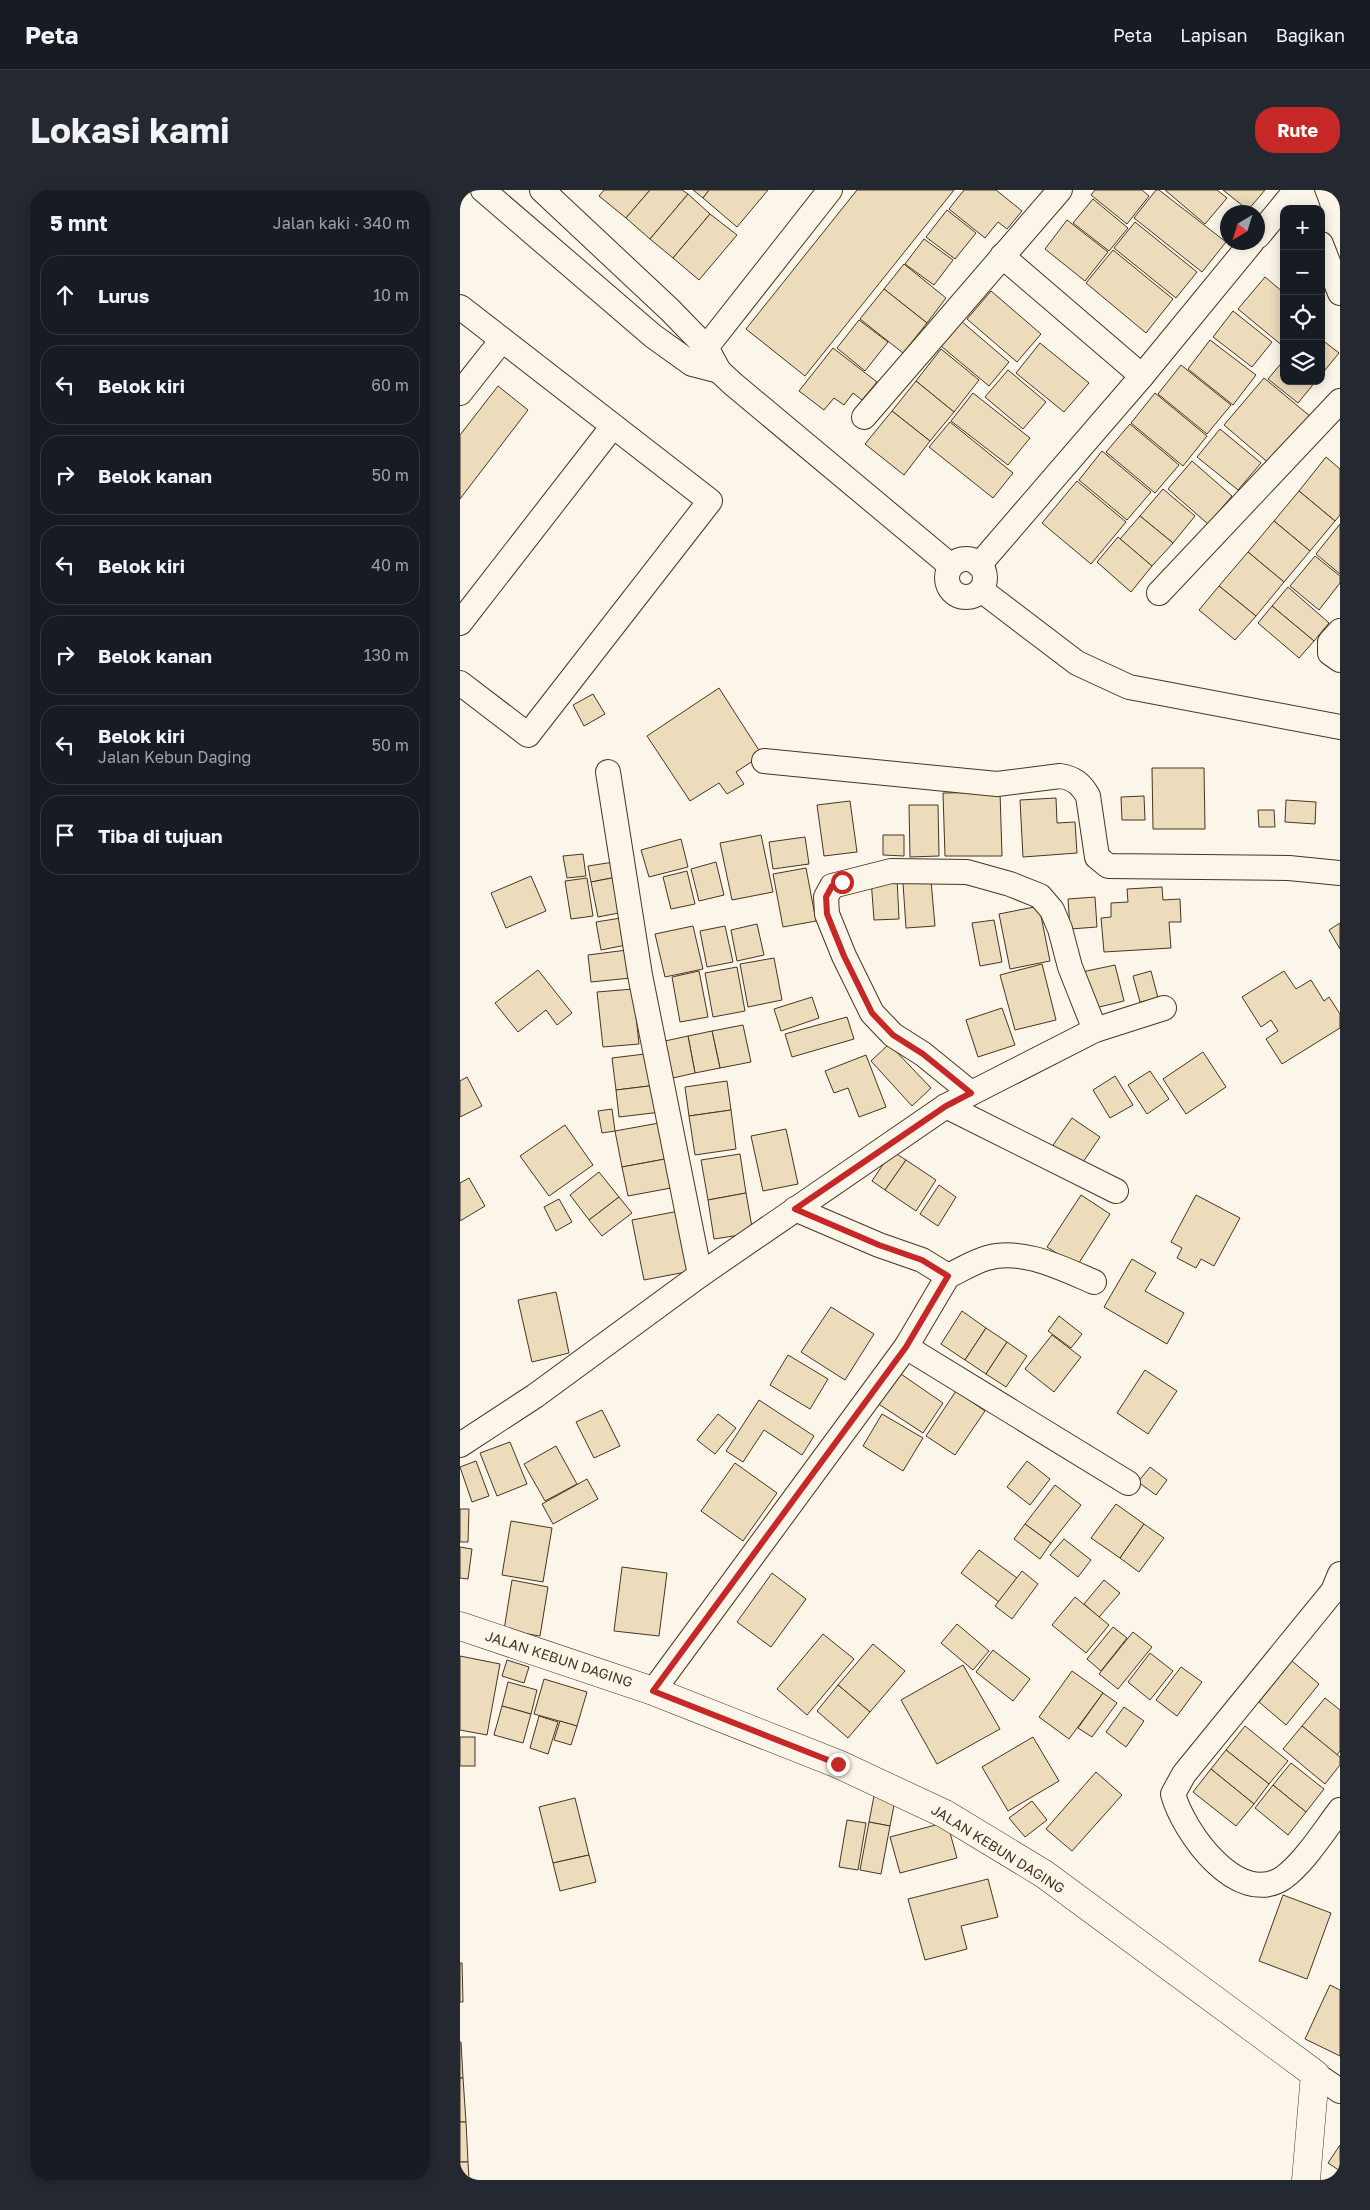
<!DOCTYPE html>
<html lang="id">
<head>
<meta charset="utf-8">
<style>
  body { margin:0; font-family:"Golos Text",sans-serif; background:#242831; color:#f1f3f6 }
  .controls { position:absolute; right:15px; top:15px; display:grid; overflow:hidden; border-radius:10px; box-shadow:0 2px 12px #0003 }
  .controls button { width:45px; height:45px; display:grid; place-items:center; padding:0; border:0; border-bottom:1px solid #363941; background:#171b24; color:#f1f3f6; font:25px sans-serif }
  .compass { position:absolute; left:760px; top:15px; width:45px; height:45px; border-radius:50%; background:#171b24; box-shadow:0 2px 12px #0003; rotate:218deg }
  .stop { position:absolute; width:15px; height:15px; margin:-11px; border:4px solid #c62828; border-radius:50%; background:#fff }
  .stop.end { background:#c62828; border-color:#fff; box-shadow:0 1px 5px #0008 }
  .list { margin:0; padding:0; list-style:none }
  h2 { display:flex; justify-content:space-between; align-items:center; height:65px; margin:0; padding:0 20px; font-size:21px }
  h2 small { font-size:16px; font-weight:400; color:#9ea1a6 }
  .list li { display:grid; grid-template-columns:32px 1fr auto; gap:15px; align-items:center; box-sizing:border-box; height:80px; margin:0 10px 10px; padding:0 10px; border:1px solid #363941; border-radius:20px }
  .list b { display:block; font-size:19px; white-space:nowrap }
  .list p { margin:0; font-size:16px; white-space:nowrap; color:#9ea1a6 }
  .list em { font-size:16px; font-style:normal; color:#9ea1a6 }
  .icon { flex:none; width:28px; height:28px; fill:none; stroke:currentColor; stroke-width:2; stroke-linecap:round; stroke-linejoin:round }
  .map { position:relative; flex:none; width:880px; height:1990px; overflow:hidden; border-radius:20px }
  header { display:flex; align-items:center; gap:30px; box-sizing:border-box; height:70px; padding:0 25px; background:#171b24; border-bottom:1px solid #363941 }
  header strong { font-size:24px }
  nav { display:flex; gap:28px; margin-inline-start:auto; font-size:18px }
  .intro { display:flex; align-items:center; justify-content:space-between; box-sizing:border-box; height:120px; padding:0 30px }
  h1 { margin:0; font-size:35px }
  .button { padding:12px 22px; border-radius:20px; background:#c62828; color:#fff; font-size:18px; font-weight:700 }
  main { display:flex; gap:30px; padding:0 30px }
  aside { flex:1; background:#171b24; border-radius:20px; box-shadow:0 2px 12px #0003 }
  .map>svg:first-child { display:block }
  .building { fill:#ecdcbc; stroke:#4a3520 }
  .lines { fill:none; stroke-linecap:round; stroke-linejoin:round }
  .minor-casing { stroke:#4a3520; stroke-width:26 }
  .tertiary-casing { stroke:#4a3520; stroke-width:29 }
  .minor { stroke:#fbf6e9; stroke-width:24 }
  .tertiary { stroke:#fbf6e9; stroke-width:28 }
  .route { stroke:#c62828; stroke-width:6 }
  .labels { text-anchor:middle; stroke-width:4; stroke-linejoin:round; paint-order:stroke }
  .street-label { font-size:14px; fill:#4a3520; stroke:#fbf6e9 }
</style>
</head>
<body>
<header>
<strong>Peta</strong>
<nav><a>Peta</a><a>Lapisan</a><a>Bagikan</a></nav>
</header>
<div class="intro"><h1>Lokasi kami</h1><a class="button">Rute</a></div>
<main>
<aside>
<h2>5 mnt<small>Jalan kaki · 340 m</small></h2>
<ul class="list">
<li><svg class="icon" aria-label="ahead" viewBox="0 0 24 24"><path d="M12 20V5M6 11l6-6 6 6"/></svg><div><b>Lurus</b></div><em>10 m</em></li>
<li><svg class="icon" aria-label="left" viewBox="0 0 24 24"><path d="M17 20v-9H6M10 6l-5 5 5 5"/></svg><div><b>Belok kiri</b></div><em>60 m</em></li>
<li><svg class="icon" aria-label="right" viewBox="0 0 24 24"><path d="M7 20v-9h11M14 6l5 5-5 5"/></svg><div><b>Belok kanan</b></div><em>50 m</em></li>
<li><svg class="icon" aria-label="left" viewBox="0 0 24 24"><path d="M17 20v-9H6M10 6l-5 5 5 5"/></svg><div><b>Belok kiri</b></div><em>40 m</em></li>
<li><svg class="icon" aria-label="right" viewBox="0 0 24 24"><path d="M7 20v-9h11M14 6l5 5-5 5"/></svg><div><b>Belok kanan</b></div><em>130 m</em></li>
<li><svg class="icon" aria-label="left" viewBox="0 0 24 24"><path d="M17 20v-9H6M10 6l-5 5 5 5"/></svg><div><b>Belok kiri</b><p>Jalan Kebun Daging</p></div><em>50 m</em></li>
<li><svg class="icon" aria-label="arrive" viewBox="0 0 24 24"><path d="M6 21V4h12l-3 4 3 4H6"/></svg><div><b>Tiba di tujuan</b></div></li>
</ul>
</aside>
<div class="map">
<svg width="880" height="1990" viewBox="0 0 880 1990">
  <rect width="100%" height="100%" fill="#fbf6e9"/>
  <!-- building -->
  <g class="building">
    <path d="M144,0H190L166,28L139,6Z"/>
    <path d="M190,0H222L228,4L190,49L166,28Z"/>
    <path d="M233,0H249L243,8Z"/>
    <path d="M249,0H308L277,37L243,8Z"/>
    <path d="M397,0H494L345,186L286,139Z"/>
    <path d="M504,0H536L562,21L547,39L538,32L525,48L489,19Z"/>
    <path d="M635,0H682L689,6L667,34L631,5Z"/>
    <path d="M696,0H699L766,52L742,82L674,28Z"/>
    <path d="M705,0H757L767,8L745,34Z"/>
    <path d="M763,0H805L788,20Z"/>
    <path d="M228,4L250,24L213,68L190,49Z"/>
    <path d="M633,9L668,38L649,61L613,33Z"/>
    <path d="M487,20L516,43L495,69L466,47Z"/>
    <path d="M250,24L277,45L239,90L213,68Z"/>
    <path d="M607,30L648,62L625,91L585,59Z"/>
    <path d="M675,32L737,82L716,108L654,58Z"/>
    <path d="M464,49L493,70L474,95L445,74Z"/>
    <path d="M653,60L713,109L686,143L626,93Z"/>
    <path d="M444,74L486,108L467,133L424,99Z"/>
    <path d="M805,87L824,103V157L778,119Z"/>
    <path d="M424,99L467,133L443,163L400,129Z"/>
    <path d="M531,101L581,144L557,172L507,129Z"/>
    <path d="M773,121L812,152L792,177L753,147Z"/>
    <path d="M399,130L428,152L405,181L377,158Z"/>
    <path d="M501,131L549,172L529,196L481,156Z"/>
    <path d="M861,149L879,163L861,185Z"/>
    <path d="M750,150L796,185L773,215L728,179Z"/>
    <path d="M580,153L629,193L604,222L556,183Z"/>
    <path d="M373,158L417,192L402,210L393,203L384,215L374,208L364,220L339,201Z"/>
    <path d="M481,159L519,190L494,222L456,191Z"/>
    <path d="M824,170V191H856L838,213L808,189Z"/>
    <path d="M721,175L771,215L747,244L698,204Z"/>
    <path d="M548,180L586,212L563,239L525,207Z"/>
    <path d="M804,188L851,227L811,275L764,235Z"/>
    <path d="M456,191L494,222L470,251L432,221Z"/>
    <path d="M38,196L68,220L0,309V245Z"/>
    <path d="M513,203L570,248L548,275L491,231Z"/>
    <path d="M695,203L747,246L723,276L671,233Z"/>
    <path d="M432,221L470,251L444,285L405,254Z"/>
    <path d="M490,232L553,283L533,308L469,257Z"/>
    <path d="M670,234L719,275L695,303L646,262Z"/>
    <path d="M760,239L801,273L778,300L737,267Z"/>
    <path d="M642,261L691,302L667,330L619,290Z"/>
    <path d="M866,267L880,279V325L875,331L839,301Z"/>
    <path d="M732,271L772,306L748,334L708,299Z"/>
    <path d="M617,291L666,332L631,374L582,333Z"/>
    <path d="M703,299L735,326L713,353L680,326Z"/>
    <path d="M839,301L875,331L850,361L814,331Z"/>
    <path d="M680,326L713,353L692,376L660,349Z"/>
    <path d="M814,331L850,361L824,392L788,362Z"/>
    <path d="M880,334V384L856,364Z"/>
    <path d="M658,347L692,376L671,402L637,372Z"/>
    <path d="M788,362L824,392L796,426L759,396Z"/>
    <path d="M855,366L880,386V393L859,420L830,396Z"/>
    <path d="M759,396L796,426L775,450L739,420Z"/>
    <path d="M828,397L869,433L854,451L812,416Z"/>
    <path d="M812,416L854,451L839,468L798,433Z"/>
    <path d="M259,498L302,565L276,582L284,594L267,604L259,593L230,611L187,546Z"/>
    <path d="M133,504L145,524L124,536L113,515Z"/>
    <path d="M692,578H744L745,639H693Z"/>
    <path d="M540,602L542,666H485L483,603Z"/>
    <path d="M684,606L685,630H662L661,607Z"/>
    <path d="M596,608L597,633L615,632L617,663L563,667L560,610Z"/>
    <path d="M826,610L856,612L855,634L825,632Z"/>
    <path d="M390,611L397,662L364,666L357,615Z"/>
    <path d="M449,615H478L479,666L450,667Z"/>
    <path d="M798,620H814L815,637H799Z"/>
    <path d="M301,645L313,702L272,710L260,653Z"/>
    <path d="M423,645H444V666L423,665Z"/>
    <path d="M345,647L349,674L313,679L309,652Z"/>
    <path d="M221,649L228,677L189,687L181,660Z"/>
    <path d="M123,664L126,686L107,688L103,666Z"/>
    <path d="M154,672L157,687L131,692L128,676Z"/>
    <path d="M256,672L264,705L239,711L231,679Z"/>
    <path d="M346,678L356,731L323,737L313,684Z"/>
    <path d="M227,681L235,714L211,719L203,687Z"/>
    <path d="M71,686L86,721L46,738L31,703Z"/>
    <path d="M157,687L164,722L138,727L131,692Z"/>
    <path d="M127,688L133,726L111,729L105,691Z"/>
    <path d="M437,688L439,729L414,730L411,689Z"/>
    <path d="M471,691L475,736L446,738L443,693Z"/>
    <path d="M702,697L703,710L720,709L721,732H709L711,758L644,762L641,728L651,727V713L668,712L667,699Z"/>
    <path d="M635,707L637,737L610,739L608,709Z"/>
    <path d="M579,716L590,771L550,779L539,724Z"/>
    <path d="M161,728L166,755L141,760L136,732Z"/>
    <path d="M534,730L542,772L520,776L512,733Z"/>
    <path d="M880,733V759L869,740Z"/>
    <path d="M297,734L304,765L277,771L271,740Z"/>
    <path d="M233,736L243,779L205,787L195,744Z"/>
    <path d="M265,736L273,772L247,777L240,741Z"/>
    <path d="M167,760L171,788L131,792L128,765Z"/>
    <path d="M314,768L322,810L288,817L280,774Z"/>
    <path d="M582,774L596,830L555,840L540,785Z"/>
    <path d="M655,775L664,811L631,819L622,782Z"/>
    <path d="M277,777L285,821L253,827L245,783Z"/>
    <path d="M78,780L112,823L97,835L86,820L58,842L35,813Z"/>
    <path d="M239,781L248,827L220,832L212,787Z"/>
    <path d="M691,781L698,808L680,812L673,786Z"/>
    <path d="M824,781L836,799L851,790L864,811L869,807L880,824V838L822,874L806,849L818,841L811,830L801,837L782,807Z"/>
    <path d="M173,799L179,854L143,857L137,802Z"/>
    <path d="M352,807L359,828L321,841L314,819Z"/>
    <path d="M542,818L555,855L518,867L506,830Z"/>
    <path d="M387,827L394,849L332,867L325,844Z"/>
    <path d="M283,835L291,872L260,878L252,841Z"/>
    <path d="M252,841L260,878L235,883L228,846Z"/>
    <path d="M228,846L235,883L213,888L205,851Z"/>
    <path d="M429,854L471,898L452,916L411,871Z"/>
    <path d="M743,862L766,897L726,924L703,889Z"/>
    <path d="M193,863L197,895L156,900L152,868Z"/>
    <path d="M406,865L426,917L399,927L388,898L374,903L365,881Z"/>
    <path d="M690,881L709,909L687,924L668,895Z"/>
    <path d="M655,886L673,915L650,928L633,900Z"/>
    <path d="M7,887L22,916L0,927V891Z"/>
    <path d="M267,891L271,920L229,926L225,897Z"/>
    <path d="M197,895L201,922L159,927L156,900Z"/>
    <path d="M152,919L155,941L142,943L138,921Z"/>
    <path d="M271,920L276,959L235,965L229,926Z"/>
    <path d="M612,928L640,947L619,978L591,958Z"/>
    <path d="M199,933L205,969L162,977L155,941Z"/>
    <path d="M105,935L133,975L89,1006L60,966Z"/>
    <path d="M326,939L338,994L303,1001L291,946Z"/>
    <path d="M432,961L446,970L425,1000L412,991Z"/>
    <path d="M280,964L286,1003L248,1010L241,970Z"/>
    <path d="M205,969L211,998L168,1006L162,977Z"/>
    <path d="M446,970L476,990L456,1021L425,1000Z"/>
    <path d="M139,982L159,1007L129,1030L110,1005Z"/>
    <path d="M9,988L25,1016L0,1031V993Z"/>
    <path d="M479,995L496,1007L478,1036L460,1024Z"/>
    <path d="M286,1003L293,1043L254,1049L248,1010Z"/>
    <path d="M621,1005L650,1024L617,1076L587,1057Z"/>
    <path d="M736,1005L780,1028L754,1076L741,1069L736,1078L717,1068L722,1058L711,1052Z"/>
    <path d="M159,1007L172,1023L142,1046L129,1030Z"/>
    <path d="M99,1009L112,1032L96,1041L84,1017Z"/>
    <path d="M219,1021L231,1081L184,1090L172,1030Z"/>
    <path d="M672,1069L696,1083L685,1101L724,1123L707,1154L644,1117Z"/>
    <path d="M96,1102L109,1163L72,1172L58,1110Z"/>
    <path d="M371,1117L414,1144L385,1190L341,1162Z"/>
    <path d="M502,1121L526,1138L505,1170L481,1154Z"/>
    <path d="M599,1126L622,1144L611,1158L588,1141Z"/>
    <path d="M526,1138L547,1152L526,1184L505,1170Z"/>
    <path d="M592,1145L621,1167L594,1202L565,1179Z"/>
    <path d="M547,1152L567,1166L546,1197L526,1184Z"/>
    <path d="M328,1165L368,1189L350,1219L310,1195Z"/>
    <path d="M685,1180L717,1201L688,1244L657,1223Z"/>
    <path d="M438,1182L483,1213L463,1243L417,1213Z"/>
    <path d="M496,1201L525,1221L495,1265L466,1246Z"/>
    <path d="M299,1210L354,1246L342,1265L304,1240L283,1272L266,1261Z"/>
    <path d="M142,1220L160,1256L134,1268L116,1232Z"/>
    <path d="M258,1224L276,1238L255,1264L237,1250Z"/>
    <path d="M422,1224L463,1248L443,1281L403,1256Z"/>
    <path d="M50,1252L67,1294L37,1306L20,1263Z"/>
    <path d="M96,1256L117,1294L85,1311L64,1274Z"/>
    <path d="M16,1271L29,1306L12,1312L0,1277Z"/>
    <path d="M567,1271L590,1289L570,1315L547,1297Z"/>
    <path d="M275,1273L317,1303L283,1351L241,1321Z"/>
    <path d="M690,1277L707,1290L696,1305L678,1292Z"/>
    <path d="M127,1289L138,1309L93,1334L82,1314Z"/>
    <path d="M595,1295L621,1315L591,1353L565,1334Z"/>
    <path d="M656,1314L684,1334L660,1368L631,1348Z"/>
    <path d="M0,1319H9L8,1352H0Z"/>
    <path d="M51,1331L92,1338L83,1392L42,1385Z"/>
    <path d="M565,1334L591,1353L580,1369L554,1349Z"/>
    <path d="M684,1334L704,1348L679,1382L660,1368Z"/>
    <path d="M604,1349L631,1370L618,1387L590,1365Z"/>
    <path d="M0,1357L12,1359L8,1389L0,1388Z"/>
    <path d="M519,1360L557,1388L539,1412L501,1383Z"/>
    <path d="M162,1377L207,1383L199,1446L154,1441Z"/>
    <path d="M562,1381L578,1394L552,1429L535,1416Z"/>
    <path d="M312,1383L346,1409L311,1457L277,1432Z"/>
    <path d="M52,1390L88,1397L80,1446L44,1440Z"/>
    <path d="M644,1390L660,1403L639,1427L624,1414Z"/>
    <path d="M615,1407L649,1435L626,1463L592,1435Z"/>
    <path d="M497,1434L529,1461L513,1480L481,1453Z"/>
    <path d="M653,1437L667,1448L641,1481L627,1469Z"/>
    <path d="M673,1442L692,1457L658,1499L639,1484Z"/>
    <path d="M363,1444L394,1469L347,1525L317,1499Z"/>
    <path d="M413,1454L445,1481L410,1522L378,1495Z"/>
    <path d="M533,1460L570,1489L553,1511L516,1482Z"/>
    <path d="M690,1463L713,1481L690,1510L668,1492Z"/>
    <path d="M0,1466L40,1474L27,1545L0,1540Z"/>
    <path d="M47,1470L69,1477L64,1493L42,1486Z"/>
    <path d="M832,1471L859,1494L826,1535L799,1512Z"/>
    <path d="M503,1475L540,1539L477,1574L441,1510Z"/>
    <path d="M721,1477L742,1492L717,1526L696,1510Z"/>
    <path d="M612,1481L643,1503L609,1549L579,1527Z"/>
    <path d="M84,1489L127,1502L117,1536L74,1524Z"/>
    <path d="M48,1492L77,1500L71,1524L42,1516Z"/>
    <path d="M378,1495L410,1522L388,1548L357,1521Z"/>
    <path d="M643,1503L657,1513L632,1547L618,1538Z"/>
    <path d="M865,1508L880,1520V1561L877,1565L842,1536Z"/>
    <path d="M42,1516L71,1524L63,1553L34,1545Z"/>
    <path d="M664,1517L684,1531L666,1557L646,1542Z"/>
    <path d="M79,1526L98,1532L88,1564L70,1558Z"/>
    <path d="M100,1531L117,1536L111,1555L94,1550Z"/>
    <path d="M785,1536L828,1571L809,1594L766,1560Z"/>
    <path d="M842,1536L880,1567V1575L865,1594L823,1559Z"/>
    <rect x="0" y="1547" width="15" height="29"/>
    <path d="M573,1547L599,1591L548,1621L522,1577Z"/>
    <path d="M766,1560L809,1594L794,1614L751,1579Z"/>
    <path d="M831,1573L864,1599L846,1622L813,1595Z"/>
    <path d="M751,1579L794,1614L776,1636L733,1602Z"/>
    <path d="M636,1582L662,1605L612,1661L586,1639Z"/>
    <path d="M813,1595L846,1622L828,1645L795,1618Z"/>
    <path d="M414,1606L435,1610L430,1636L409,1632Z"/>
    <path d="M115,1608L129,1665L93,1673L79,1617Z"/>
    <path d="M572,1611L587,1630L565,1647L549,1628Z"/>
    <path d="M387,1630L406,1633L398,1680L379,1677Z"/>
    <path d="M409,1632L430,1636L421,1684L400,1680Z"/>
    <path d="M487,1632L497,1668L440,1683L430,1647Z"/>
    <path d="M129,1665L136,1692L100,1701L93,1673Z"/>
    <path d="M528,1689L538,1727L501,1736L507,1759L465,1770L448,1709Z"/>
    <path d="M823,1705L871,1723L847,1789L799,1771Z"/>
    <path d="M0,1773H2L3,1812H0Z"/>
    <path d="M870,1795L880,1800V1866L845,1849Z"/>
    <path d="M0,1852H1L3,1888H0Z"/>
    <path d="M0,1888H3L6,1932H0Z"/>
    <path d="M0,1932H6L8,1972H0Z"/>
    <path d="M880,1955V1981L868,1973Z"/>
    <path d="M0,1972H8L9,1990H0Z"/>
  </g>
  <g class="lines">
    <defs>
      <g id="minor">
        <path d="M23,0L193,146L232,174L259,181"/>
        <path d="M82,0L210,120L246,157L259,181L273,194L491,376"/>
        <path d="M841,0L848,19"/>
        <path d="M798,46L836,0"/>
        <path d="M861,54L880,103"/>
        <path d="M542,66L682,186"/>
        <path d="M0,117L250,311L68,545L0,493"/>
        <path d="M237,169L370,0"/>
        <path d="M0,203L42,150"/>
        <path d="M404,227L600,0"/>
        <circle cx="506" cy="388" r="19"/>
        <path d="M519,375L682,186L792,52"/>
        <path d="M521,400L617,473L669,497L880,537"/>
        <path d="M699,403L880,211"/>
        <path d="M0,433L153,236"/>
        <path d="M880,441L870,452V463L880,470"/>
        <path d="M304,571L537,594L600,586C614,588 621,594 628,606L637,667L648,676L829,678L880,683"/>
        <path d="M148,582L180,785L240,1085"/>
        <path d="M511,903L463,864L433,845L412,823L384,766L367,724L366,707L372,696L431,681L507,682L550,694L580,706L592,720L600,739L610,777L635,840"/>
        <path d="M486,916L656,1001"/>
        <path d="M488,1086C501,1080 513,1072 527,1068C563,1058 601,1078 634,1092"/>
        <path d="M446,1157L668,1293"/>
        <path d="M0,1255L75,1206L240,1085L486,916L635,840L704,818"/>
        <path d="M880,1384L873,1401L724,1584L713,1604C723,1641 777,1718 823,1688C844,1673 864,1641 880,1620"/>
        <path d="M193,1501L446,1157L488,1086L462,1070L419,1055L335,1019"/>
        <path d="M855,1884L880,1901"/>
      </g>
      <path id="tertiary" d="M0,1436L193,1501L378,1574L485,1624L584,1684L855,1884L846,1990"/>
    </defs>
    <!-- minor casing -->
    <use href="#minor" class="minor-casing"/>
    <!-- tertiary casing -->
    <use href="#tertiary" class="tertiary-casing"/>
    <!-- minor -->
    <use href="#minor" class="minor"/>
    <!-- tertiary -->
    <use href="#tertiary" class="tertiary"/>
  </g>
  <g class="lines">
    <!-- route -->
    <path class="route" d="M378,1574L193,1501L446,1157L488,1086L462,1070L419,1055L335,1019L486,916L511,903L463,864L433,845L412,823L384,766L367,724L366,707L372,696L382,692"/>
  </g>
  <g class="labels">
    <!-- street labels -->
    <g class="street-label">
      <text transform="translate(99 1469) rotate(18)" y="5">JALAN KEBUN DAGING</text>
      <text transform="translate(538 1659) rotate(32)" y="5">JALAN KEBUN DAGING</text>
    </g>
  </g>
</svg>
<div class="controls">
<button>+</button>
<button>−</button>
<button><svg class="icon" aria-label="locate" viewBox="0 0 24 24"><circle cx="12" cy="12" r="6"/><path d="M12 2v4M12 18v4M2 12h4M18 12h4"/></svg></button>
<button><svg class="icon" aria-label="layers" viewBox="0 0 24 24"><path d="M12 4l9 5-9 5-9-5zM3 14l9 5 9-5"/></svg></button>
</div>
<svg class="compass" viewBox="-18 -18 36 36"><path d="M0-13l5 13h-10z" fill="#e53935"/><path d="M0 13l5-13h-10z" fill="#9ea1a6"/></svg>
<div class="stop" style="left:382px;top:692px"></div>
<div class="stop end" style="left:378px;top:1574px"></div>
</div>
</main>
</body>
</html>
